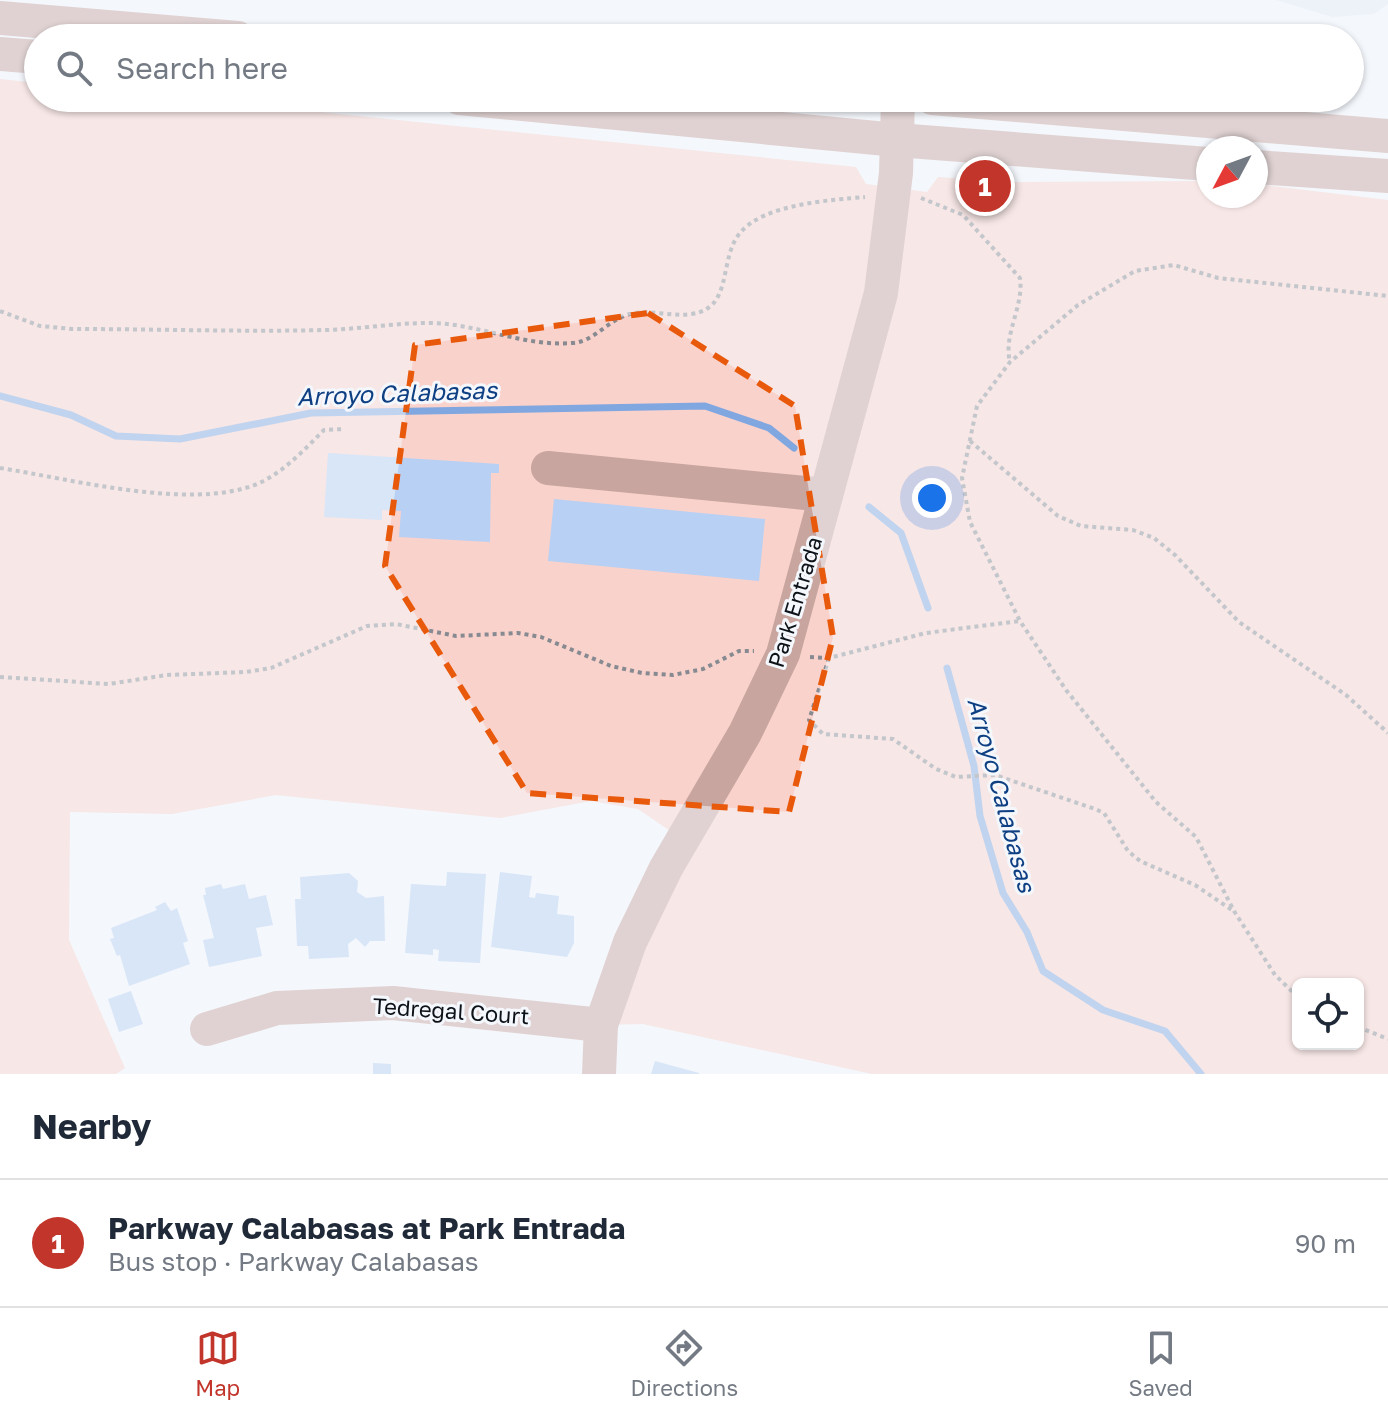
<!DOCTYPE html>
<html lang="en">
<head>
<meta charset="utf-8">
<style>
  body { margin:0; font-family:"Golos Text",sans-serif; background:#f2f2f3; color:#1f2937 }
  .controls { position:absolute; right:24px; bottom:24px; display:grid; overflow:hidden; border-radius:12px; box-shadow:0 2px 6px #0004 }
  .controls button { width:72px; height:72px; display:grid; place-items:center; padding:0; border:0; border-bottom:2px solid #e0e1e3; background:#fff; color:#1f2937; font:40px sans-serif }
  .compass { position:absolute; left:1196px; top:136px; width:72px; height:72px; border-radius:50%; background:#fff; box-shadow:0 2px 6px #0004; rotate:229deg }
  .you { position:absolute; left:932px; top:498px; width:28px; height:28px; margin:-20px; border:6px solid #fff; border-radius:50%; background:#1a73e8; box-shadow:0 0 0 12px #1a73e833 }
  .badge { display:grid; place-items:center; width:52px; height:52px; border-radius:50%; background:#c2352b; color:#fff; font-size:26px; font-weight:700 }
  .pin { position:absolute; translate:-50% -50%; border:4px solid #fff; box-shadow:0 2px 8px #0006 }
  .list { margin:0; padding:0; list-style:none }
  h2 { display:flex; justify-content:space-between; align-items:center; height:104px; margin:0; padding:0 32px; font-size:34px }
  h2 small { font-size:26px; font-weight:400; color:#747a83 }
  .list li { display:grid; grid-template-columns:52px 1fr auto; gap:24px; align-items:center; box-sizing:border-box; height:128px; padding:0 32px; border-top:2px solid #e0e1e3 }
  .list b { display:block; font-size:30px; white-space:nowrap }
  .list p { margin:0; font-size:26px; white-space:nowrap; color:#747a83 }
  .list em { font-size:26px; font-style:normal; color:#747a83 }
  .icon { flex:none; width:44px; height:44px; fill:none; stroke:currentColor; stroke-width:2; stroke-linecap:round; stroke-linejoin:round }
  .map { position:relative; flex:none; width:1388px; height:1074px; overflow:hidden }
  .search { position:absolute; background:#fff; box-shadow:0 2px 6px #0004; left:24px; right:24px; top:24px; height:88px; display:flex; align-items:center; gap:20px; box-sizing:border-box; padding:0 28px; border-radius:44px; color:#747a83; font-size:30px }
  .sheet { height:232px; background:#fff }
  nav { display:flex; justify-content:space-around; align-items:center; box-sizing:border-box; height:112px; border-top:2px solid #e0e1e3; background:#fff; font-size:22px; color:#747a83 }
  nav a { display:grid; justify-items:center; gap:4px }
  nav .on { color:#c2352b }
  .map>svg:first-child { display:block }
  .built { fill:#e4ecf7 }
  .green { fill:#fad2cc; fill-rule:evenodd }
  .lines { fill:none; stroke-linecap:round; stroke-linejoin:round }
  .stream { stroke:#81a7e0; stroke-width:7 }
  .building { fill:#b8d0f3 }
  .path { stroke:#878b91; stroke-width:4; stroke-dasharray:4 4; stroke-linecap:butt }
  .minor { stroke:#c8a59f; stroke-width:34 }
  .marked { fill:none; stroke:#e8590c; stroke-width:6; stroke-dasharray:16 10; stroke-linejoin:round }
  .labels { text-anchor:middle; stroke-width:6; stroke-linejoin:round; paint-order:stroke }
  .street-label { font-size:22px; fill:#0d1219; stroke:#f4f7fc }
  .water-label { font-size:24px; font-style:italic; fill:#0e3f82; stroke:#f4f7fc }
</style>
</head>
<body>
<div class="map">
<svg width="1388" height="1074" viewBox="0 0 1388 1074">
  <rect width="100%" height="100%" fill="#f4f7fc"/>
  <!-- built -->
  <path class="built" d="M1276,0H1388V4L1374,14L1332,17Z"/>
  <!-- green -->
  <path class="green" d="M0,79L38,83V98H182L856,167L866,184L927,192L938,177L1004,182L1208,181V196H1256V184L1388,200V1074H872L643,1024L601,1025L682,839L638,809L591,801L500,818L276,795L172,814L70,812L69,940L125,1068L116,1074H0ZM1298,984H1358V1044H1298Z"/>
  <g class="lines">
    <!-- stream -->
    <g class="stream">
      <path d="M0,396L71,415L116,436L180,439L311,413L705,406L769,428L794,448"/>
      <path d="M869,507L901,533L928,608"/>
      <path d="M947,668L974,766L980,816L1003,893L1027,932L1043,971L1103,1010L1165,1031L1201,1074"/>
    </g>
  </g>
  <!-- building -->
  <g class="building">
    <path d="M328,453L499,464V473H491L490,542L399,537L401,511L382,510V520L324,517Z"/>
    <path d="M554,499L765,519L759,581L548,561Z"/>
    <path d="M447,872L486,874L480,963L438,961L439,950L433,949V955L405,953L411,884L446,886Z"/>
    <path d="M500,872L532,876L529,897L535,898L536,893L559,896L557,914L574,916V943L567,957L491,947Z"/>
    <path d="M349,873L358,881L357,892L366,898L384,896L385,941H370L365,947L356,938L348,944L349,957L309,959L308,946H297L295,899H301L300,877Z"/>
    <path d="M221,884L223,889L245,884L249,899L266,895L273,925L256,928L262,956L209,967L203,940L214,938L203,895H206L205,888Z"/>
    <path d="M165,902L171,911L177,908L188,941L183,943L190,964L129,986L120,955L117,956L110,939L114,938L111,928L157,910L155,907Z"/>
    <path d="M131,991L143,1024L119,1032L108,999Z"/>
    <path d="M655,1061L699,1073V1074H651Z"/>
    <path d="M373,1063L391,1064V1074H373Z"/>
  </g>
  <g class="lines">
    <!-- path -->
    <g class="path">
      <path d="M921,198L963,215L1020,278C1024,307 1003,334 1010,362"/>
      <path d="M0,311L40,326L72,329C156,329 241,332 326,330C360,329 394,323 429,323C477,323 523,347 572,343C594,342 609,319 630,314C650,309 671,317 691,314C734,309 718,259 740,233C763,204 831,200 865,197"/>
      <path d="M970,441L1058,516L1081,526L1133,530L1154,538L1175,555L1239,622L1346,695L1388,733"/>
      <path d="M0,468C71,479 191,511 257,484C283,473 304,450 324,430L344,429"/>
      <path d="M810,657L829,658L926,633L1020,621"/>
      <path d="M829,658L809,720L823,734L893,739L936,769L956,777L995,775L1095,809L1104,813L1128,851L1140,861L1195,885L1232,910"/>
      <path d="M0,677L109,684L167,675L246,672L271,668L367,626L396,624L456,636L518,633L541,637L611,666L642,673L673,675L703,669L739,651H754"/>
      <path d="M1298,997L1275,975L1234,911L1196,837L1156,802L1066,690L1020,621L970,522L962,478L977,406L1010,362L1078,305L1135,271L1174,265L1218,278L1388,296"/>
      <path d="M1358,1027L1388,1039"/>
    </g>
    <!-- minor -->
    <g class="minor">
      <path d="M0,18L238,38"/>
      <path d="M0,54L38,57"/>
      <path d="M459,98L897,140L1208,164"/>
      <path d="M932,98L1388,136"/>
      <path d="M1256,167L1388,176"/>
      <path d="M548,468L826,495"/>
      <path d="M207,1029L277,1008L393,1003L601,1025"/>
      <path d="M599,1074L601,1025L630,942L666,868L745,733L783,654L881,293L896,173L898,98"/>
    </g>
  </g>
  <!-- marked area -->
  <path d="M0 0H1388V1074H0ZM648,313L795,406L833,637L789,812L527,793L385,566L415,345Z" fill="#f4f7fc" fill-opacity=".55" fill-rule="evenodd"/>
  <path class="marked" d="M648,313L795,406L833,637L789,812L527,793L385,566L415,345Z"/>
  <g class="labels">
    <!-- street labels -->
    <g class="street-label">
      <text transform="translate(795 602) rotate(-73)" y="8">Park Entrada</text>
      <text transform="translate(451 1011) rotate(4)" y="8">Tedregal Court</text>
    </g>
    <!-- water labels -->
    <g class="water-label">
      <text transform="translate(397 394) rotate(-2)" y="8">Arroyo Calabasas</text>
      <text transform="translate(1001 795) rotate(75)" y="8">Arroyo Calabasas</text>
    </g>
  </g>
</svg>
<div class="controls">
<button><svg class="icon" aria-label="locate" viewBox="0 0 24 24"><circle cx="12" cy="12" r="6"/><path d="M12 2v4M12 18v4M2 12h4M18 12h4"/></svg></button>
</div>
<svg class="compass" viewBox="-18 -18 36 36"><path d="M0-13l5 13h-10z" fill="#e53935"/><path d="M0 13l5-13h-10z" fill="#747a83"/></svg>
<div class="you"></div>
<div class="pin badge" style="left:985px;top:186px">1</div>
<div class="search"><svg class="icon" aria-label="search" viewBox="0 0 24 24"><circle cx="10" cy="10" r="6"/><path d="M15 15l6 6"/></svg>Search here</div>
</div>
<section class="sheet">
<h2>Nearby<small></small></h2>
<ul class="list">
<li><span class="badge">1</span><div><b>Parkway Calabasas at Park Entrada</b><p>Bus stop · Parkway Calabasas</p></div><em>90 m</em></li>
</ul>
</section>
<nav>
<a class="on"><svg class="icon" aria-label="map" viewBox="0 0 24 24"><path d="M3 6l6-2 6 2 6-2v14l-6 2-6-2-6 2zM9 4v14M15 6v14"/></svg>Map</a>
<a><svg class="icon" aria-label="directions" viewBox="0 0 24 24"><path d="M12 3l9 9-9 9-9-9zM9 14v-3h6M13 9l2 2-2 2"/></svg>Directions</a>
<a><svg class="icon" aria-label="saved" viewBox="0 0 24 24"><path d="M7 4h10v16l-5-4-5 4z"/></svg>Saved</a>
</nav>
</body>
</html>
